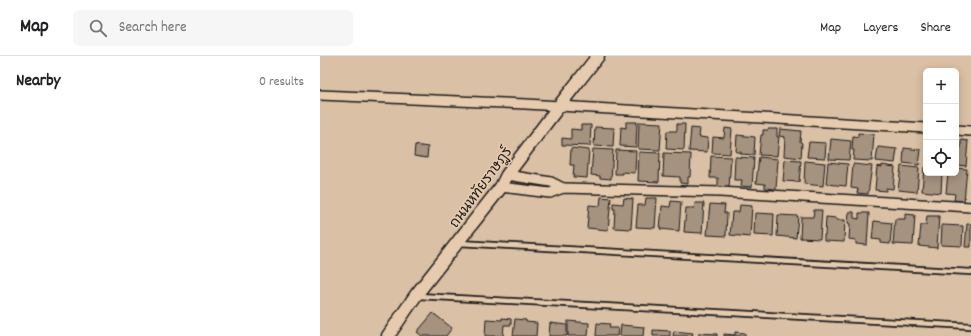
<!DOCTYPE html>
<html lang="en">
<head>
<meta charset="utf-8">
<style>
  body { margin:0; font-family:Dekko,"Playpen Sans Thai",sans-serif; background:#f6f6f6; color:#202124 }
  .controls { position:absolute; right:12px; top:12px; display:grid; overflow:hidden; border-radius:6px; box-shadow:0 2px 10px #0003 }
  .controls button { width:36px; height:36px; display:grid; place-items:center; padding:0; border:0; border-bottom:1px solid #e0e0e0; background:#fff; color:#202124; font:20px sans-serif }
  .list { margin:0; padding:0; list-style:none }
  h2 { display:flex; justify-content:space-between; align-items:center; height:52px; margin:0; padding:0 16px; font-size:17px }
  h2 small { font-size:13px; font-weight:400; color:#757577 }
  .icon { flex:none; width:22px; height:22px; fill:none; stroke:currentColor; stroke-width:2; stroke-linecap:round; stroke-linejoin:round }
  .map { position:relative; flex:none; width:651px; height:280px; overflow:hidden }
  header { display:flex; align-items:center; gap:24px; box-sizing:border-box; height:56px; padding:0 20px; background:#fff; border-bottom:1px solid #e0e0e0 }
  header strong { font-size:19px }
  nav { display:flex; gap:22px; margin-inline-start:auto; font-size:14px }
  .search { width:280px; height:36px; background:#f6f6f6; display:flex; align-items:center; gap:10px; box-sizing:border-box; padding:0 14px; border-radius:6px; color:#757577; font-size:15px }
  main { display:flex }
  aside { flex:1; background:#fff }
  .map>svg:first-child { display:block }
  .building { fill:#a5927f; stroke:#1c1c1c }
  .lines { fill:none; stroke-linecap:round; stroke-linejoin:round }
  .service-casing { stroke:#1c1c1c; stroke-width:8 }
  .minor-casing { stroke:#1c1c1c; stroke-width:12 }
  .secondary-casing { stroke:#1c1c1c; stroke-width:15 }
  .service { stroke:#e6cbae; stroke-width:4.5 }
  .minor { stroke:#e6cbae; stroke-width:9 }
  .secondary { stroke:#e6cbae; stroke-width:12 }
  .labels { text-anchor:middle; stroke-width:3; stroke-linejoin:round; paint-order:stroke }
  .street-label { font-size:14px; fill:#1c1c1c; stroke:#e6cbae }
</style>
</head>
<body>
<header>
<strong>Map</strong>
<div class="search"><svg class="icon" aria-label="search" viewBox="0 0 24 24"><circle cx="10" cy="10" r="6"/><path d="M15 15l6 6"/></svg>Search here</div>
<nav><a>Map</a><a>Layers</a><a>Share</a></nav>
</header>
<main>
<aside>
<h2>Nearby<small>0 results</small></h2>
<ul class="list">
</ul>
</aside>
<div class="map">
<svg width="651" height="280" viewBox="0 0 651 280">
  <rect width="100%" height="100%" fill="#dac0a5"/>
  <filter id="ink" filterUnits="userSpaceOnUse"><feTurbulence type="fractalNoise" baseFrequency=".025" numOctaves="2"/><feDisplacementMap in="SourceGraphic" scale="8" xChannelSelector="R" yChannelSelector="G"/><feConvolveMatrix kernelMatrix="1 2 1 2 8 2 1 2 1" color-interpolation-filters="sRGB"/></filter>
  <g filter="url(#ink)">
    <!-- building -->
    <g class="building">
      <path d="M306,66H317L316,91L300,90L301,71L306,72Z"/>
      <path d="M319,66L342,67L340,94L318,93Z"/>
      <path d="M357,68H365L364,94L346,93L347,75H357Z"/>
      <path d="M261,69H271L270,90L242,89V82L251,83V73L261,74Z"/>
      <path d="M275,71L294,72L293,91L274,90Z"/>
      <path d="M371,72L380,73L379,81L388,82L387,96L369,95Z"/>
      <path d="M405,72L412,73L410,98L392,97L393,81L404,82Z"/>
      <path d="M448,73H457V81H459L457,100L439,99L441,79H443V74H448Z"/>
      <path d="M460,73L481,75L480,86L482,87L481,102L464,100L465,81L459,80Z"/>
      <path d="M538,77L554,78L552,105L533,104L534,94H532L533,80L538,81Z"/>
      <path d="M417,79L435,81L434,99L421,98V96H416Z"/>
      <path d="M511,83L531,85L529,104L509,103Z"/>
      <path d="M641,84L648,85L646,110L636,109V92H641Z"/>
      <path d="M489,86L506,87L505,102L487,101Z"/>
      <path d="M95,89L108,91L107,102L94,100Z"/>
      <path d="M558,91L577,93L575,107L556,105Z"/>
      <path d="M251,92L269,94L267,122L253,121L254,109H250Z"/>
      <path d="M584,92L601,94L599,109L583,107Z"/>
      <path d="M273,93L293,94L291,123L280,122V120L271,119Z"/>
      <path d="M296,94L316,95L315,117L303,116V118H295Z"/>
      <path d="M319,96L340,97L339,126L318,125Z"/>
      <path d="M344,97L371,98L370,121H368V128L360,127V121L343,120Z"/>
      <path d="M391,100L411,101L409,132L398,131V122H390Z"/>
      <path d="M415,101L434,102L432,131L421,130L422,124H414Z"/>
      <path d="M439,101L458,103L456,133L445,132V128L436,127Z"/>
      <path d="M465,104L481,105L479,126L463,125Z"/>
      <path d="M485,105L505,107L503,130L484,128Z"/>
      <path d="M508,106L528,108L526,130L506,128Z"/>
      <path d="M533,108L552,110L548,138L537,137L538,133L531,132Z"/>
      <path d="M562,109L575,111L573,133L566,132V135L555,134L557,110L562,111Z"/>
      <path d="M581,110L599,112L597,136L578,134Z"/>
      <path d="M604,111H606V117H622L621,137L602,135Z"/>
      <path d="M636,112L647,113L644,145L634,144L635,138L626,137L628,117H636Z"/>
      <path d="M281,141L291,142L288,174L267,172L269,149L280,150Z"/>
      <path d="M304,142L313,143L311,173L294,172L295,153H293V147L303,148Z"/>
      <path d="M326,142H337L335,172L316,171L318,149H325Z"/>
      <path d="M351,145L361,146L359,175L340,173L342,150L350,151Z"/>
      <path d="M375,147H384L382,177L364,176L366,152H374Z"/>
      <path d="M390,148L405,149L404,157H407L406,180L387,179Z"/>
      <path d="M420,149L432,150L430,181L410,179L412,156H419Z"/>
      <path d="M494,154H502L500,183L480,182L481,161H493Z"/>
      <path d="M529,156H534V162L539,163V157H549L547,189L536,188V184L529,183L530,168L528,167Z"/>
      <path d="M435,157L454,158L453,180L434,179Z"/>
      <path d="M585,158L595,159L593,189L573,188L575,163H585Z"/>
      <path d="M458,159L478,160L476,182L457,180Z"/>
      <path d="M607,160H619L617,192L599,190L601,169H606Z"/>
      <path d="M506,161L516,162V164H525L524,186L504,185V179H505Z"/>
      <path d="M554,165L572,167L570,188L561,187V184L552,183Z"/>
      <path d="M647,168H651V191H645Z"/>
      <path d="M622,169L643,170L642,190L621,189Z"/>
      <path d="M113,257L132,272L126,280H102L97,276Z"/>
      <path d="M182,262L191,263V269H184L183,280H165L166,263L182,264Z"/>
      <path d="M195,263L206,264V266L217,267L216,280H193Z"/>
      <path d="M248,265L269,267L268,280H248Z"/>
      <path d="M230,267L247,269V280H229Z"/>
      <path d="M277,267L290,268L289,272H298L297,280H276Z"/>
      <path d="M301,269L324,271L323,280H300Z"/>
      <path d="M333,274L350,275V280H333Z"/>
      <path d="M354,275L373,277L372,280H353Z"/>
      <path d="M415,276L425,277V280H404V278L415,279Z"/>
      <path d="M379,277L397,278V280H379Z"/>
    </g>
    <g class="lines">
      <defs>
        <g id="service">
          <path d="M139,187L651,216"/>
          <path d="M98,240L651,270"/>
        </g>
        <g id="minor">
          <path d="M0,39L206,48L606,72"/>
          <path d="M636,74L651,75"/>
          <path d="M187,119L231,126L243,132"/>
          <path d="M181,131L230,137L243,132L400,136L651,151"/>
        </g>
        <path id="secondary" d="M68,280L96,239L181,131L187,119L239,50L278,0"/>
      </defs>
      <!-- service casing -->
      <use href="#service" class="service-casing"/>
      <!-- minor casing -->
      <use href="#minor" class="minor-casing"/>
      <!-- secondary casing -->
      <use href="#secondary" class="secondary-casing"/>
      <!-- service -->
      <use href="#service" class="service"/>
      <!-- minor -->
      <use href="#minor" class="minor"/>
      <!-- secondary -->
      <use href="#secondary" class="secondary"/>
    </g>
  </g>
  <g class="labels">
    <!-- street labels -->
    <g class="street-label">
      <text transform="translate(160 131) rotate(-54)" y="5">ถนนหทัยราษฎร์</text>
    </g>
  </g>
</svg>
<div class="controls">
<button>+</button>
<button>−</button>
<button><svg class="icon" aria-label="locate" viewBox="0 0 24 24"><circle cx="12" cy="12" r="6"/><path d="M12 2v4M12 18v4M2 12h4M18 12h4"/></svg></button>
</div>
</div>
</main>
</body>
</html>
